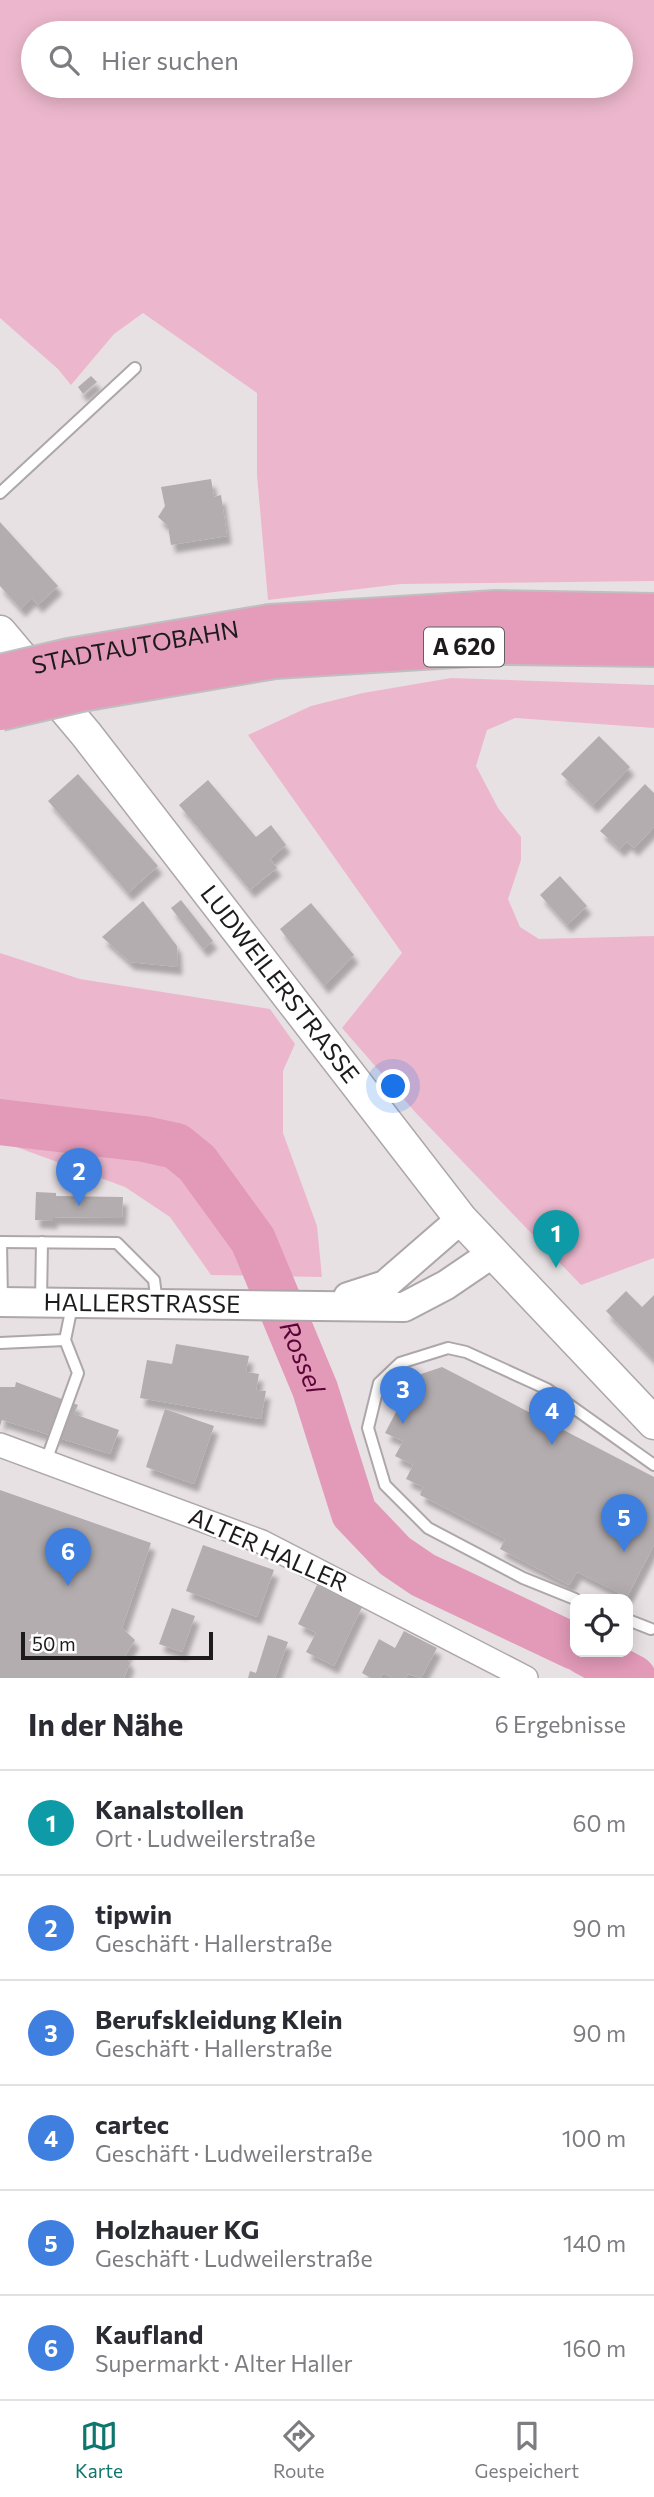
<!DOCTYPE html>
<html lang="de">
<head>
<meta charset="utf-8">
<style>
  body { margin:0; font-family:Commissioner,sans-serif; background:#f7f7f7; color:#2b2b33 }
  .controls { position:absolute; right:21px; bottom:21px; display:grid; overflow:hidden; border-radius:14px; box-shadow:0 4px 18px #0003 }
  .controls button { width:63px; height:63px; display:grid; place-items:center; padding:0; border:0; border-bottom:2px solid #e1e1e2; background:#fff; color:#2b2b33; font:35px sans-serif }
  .scale { position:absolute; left:21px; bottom:18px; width:192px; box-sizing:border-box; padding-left:7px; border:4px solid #1d1b1c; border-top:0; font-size:19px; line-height:24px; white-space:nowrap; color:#1d1b1c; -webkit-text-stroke:5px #fff; paint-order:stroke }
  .you { position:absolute; left:394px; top:1087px; width:24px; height:24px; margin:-18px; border:5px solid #fff; border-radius:50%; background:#1a73e8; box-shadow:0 0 0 10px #1a73e833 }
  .badge { display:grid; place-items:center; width:46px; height:46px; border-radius:50%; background:#0f766e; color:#fff; font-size:23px; font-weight:700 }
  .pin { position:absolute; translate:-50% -58px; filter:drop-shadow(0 2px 4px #0008) }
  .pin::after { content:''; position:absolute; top:37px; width:24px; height:21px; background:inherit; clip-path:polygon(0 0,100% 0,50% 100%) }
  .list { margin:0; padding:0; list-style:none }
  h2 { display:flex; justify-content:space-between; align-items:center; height:91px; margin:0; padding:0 28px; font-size:30px }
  h2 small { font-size:23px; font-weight:400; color:#7c7c81 }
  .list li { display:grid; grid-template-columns:46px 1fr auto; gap:21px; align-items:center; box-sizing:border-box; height:105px; padding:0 28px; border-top:2px solid #e1e1e2 }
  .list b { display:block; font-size:26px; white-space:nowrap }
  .list p { margin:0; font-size:23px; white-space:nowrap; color:#7c7c81 }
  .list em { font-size:23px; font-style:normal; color:#7c7c81 }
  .icon { flex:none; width:38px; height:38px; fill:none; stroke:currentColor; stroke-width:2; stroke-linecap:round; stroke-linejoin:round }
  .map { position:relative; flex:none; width:654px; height:1678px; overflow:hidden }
  .search { position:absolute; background:#fff; box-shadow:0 4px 18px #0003; left:21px; right:21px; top:21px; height:77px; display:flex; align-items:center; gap:18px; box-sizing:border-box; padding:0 24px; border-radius:38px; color:#7c7c81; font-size:26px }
  .sheet { height:721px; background:#fff }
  nav { display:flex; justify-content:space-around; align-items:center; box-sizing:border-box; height:98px; border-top:2px solid #e1e1e2; background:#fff; font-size:19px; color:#7c7c81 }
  nav a { display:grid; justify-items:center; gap:4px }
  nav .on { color:#0f766e }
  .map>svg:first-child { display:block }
  .green { fill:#ecb7cc; fill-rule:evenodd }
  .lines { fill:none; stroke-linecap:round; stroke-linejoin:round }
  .river { stroke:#e29ab8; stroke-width:46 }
  .building { fill:#b3adaf; filter:url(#shadow) }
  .service-casing { stroke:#ada7a9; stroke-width:14 }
  .minor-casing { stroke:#ada7a9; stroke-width:26 }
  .tertiary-casing { stroke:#ada7a9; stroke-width:32 }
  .secondary-casing { stroke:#ada7a9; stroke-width:35 }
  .motorway-casing { stroke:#c0bfbf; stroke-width:42 }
  .service { stroke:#fff; stroke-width:10 }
  .minor { stroke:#fff; stroke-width:23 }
  .tertiary { stroke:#fff; stroke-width:28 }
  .secondary { stroke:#fff; stroke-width:32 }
  .motorway { stroke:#e49cba; stroke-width:38 }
  .motorway-bridge-casing { stroke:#c0bfbf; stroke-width:42; stroke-linecap:butt }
  .motorway-bridge { stroke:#e49cba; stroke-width:38 }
  .labels { text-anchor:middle; stroke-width:5; stroke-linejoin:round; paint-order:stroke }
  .shield { fill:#fff; stroke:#615f60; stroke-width:2 }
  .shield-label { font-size:23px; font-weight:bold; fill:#1d1b1c }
  .street-label { font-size:24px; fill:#1d1b1c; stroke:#fff }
  .water-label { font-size:26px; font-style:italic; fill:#5c0437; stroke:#fff }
</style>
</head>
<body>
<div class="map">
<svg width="654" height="1678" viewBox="0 0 654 1678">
  <defs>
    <filter id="shadow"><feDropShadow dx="4.5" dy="8" stdDeviation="2" flood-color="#0004"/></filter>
  </defs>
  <rect width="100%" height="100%" fill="#e8e1e4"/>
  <!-- green -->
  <g class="green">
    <path d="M0,0H654V581L401,584L268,600L257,475V393L143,313L114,334L71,385L58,369L0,318ZM33,33H621V86H33Z"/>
    <path d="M451,678L654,685V728L515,718L487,730L476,766L498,808L521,837V860L508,899L520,927L539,939L654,936V1258L581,1285L416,1113L342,1028L402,953L248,735L311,706L363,693Z"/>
    <path d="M0,953L80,979L270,1009L295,1044L283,1071V1133L317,1226L322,1277L211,1275L170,1217L125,1187L0,1141Z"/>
  </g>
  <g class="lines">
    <!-- river -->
    <g class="river">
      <path id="s1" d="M0,1122L144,1139L176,1146L197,1163L253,1240L315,1389L354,1513L395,1556L423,1575L575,1647"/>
      <path d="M585,1652L633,1678"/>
    </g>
  </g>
  <!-- building -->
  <g class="building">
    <path d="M91,376L97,382L83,394L78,387Z"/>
    <path d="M211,479L214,497L221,495L227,536L171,545L168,526L158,517L165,506L161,487Z"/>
    <path d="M0,522L58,586L38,605L32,598L21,609L0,586Z"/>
    <path d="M599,736L630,767L593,805L561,774Z"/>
    <path d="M78,774L158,866L128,893L48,801Z"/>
    <path d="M208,780L256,837L271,825L286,845L270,859L277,868L250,890L179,805Z"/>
    <path d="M645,784L654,793V827L634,848L627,842L620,849L600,831Z"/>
    <path d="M560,876L587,906L567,925L540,895Z"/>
    <path d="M181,900L213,941L203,949L171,908Z"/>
    <path d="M143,901L177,946L178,967L130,962L102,937Z"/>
    <path d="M311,903L354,955L324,986L280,929Z"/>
    <path d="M36,1192L56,1193V1196L123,1197L122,1218L53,1217V1221L35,1220Z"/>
    <path d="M626,1291L642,1307L654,1295V1360L606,1311Z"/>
    <path d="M176,1344L249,1356L246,1372L259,1374L256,1390L266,1391L261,1419L140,1398L147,1360L172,1364Z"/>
    <path d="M442,1367L654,1477V1545L627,1597L577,1572L569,1585L500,1549L505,1539L420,1495L423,1487L406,1479L413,1465L395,1456L403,1441L385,1433L415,1376Z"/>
    <path d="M16,1382L78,1405L74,1414L119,1430L110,1454L2,1420L0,1426V1387H15Z"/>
    <path d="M165,1409L214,1426L194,1484L146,1467Z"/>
    <path d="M0,1490L151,1543L122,1628L135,1640L125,1656L130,1663L124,1678H0Z"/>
    <path d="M203,1545L274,1570L257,1617L186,1591Z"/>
    <path d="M317,1585L362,1607L334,1666L306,1652L316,1633L298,1624Z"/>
    <path d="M172,1608L195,1616L182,1652L159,1644Z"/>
    <path d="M404,1631L437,1648L421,1678L408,1674L406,1678H393L383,1673L380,1678H371L362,1673L379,1639L395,1648Z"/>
    <path d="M268,1635L288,1642L275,1678H248L250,1671L256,1673Z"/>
  </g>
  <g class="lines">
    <defs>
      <g id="service">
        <path d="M0,493L135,368"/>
        <path d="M0,1242L117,1243L154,1280L157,1303"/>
        <path d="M1,1242L2,1302"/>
        <path d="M41,1300L42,1242"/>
        <path d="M0,1343L65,1340"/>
        <path d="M46,1461L78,1373L65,1340L72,1306"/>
        <path d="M575,1599L523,1578L428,1528L385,1485L368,1428L379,1383L400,1363L448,1348L466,1352L547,1389L654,1465"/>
        <path d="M628,1620L651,1629"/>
      </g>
      <path id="minor" d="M0,1445L262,1542L526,1678"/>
      <g id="tertiary">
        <path d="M348,1297L385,1285L461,1219"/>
        <path id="s2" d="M0,1302L404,1307L446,1285L493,1253"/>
      </g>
      <g id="secondary">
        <path id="s3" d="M0,632L86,734L461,1219L654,1423"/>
      </g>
      <g id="motorway">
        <path d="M270,624L496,610L654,613"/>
        <path d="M275,659L503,645L654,647"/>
      </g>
    </defs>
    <!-- service casing -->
    <use href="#service" class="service-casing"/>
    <!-- minor casing -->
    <use href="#minor" class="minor-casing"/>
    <!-- tertiary casing -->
    <use href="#tertiary" class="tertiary-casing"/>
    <!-- secondary casing -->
    <use href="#secondary" class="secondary-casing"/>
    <!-- motorway casing -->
    <use href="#motorway" class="motorway-casing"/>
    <!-- service -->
    <use href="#service" class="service"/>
    <!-- minor -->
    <use href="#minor" class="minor"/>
    <!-- tertiary -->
    <use href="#tertiary" class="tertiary"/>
    <!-- secondary -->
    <use href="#secondary" class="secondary"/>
    <!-- motorway -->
    <use href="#motorway" class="motorway"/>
    <defs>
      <g id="motorway-bridge">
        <path id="s4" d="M0,674L69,658L270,624"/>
        <path d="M0,711L81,692L275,659"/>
      </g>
    </defs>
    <!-- motorway-bridge casing -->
    <use href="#motorway-bridge" class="motorway-bridge-casing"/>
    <!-- motorway-bridge -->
    <use href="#motorway-bridge" class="motorway-bridge"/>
  </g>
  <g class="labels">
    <!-- shield labels -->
    <rect class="shield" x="424" y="627.5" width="80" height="39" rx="5"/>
    <g class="shield-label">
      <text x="464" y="655">A 620</text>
    </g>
    <!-- street labels -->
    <g class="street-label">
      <text dy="8" stroke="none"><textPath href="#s4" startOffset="138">STADTAUTOBAHN</textPath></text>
      <text dy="8" stroke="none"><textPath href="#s3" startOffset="450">LUDWEILERSTRASSE</textPath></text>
      <text dy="8" stroke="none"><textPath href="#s2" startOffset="142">HALLERSTRASSE</textPath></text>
      <text transform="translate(268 1550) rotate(24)" y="8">ALTER HALLER</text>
    </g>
    <!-- water labels -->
    <g class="water-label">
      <text dy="9" stroke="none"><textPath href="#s1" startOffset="427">Rossel</textPath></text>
    </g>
  </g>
</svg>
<div class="controls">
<button><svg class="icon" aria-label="locate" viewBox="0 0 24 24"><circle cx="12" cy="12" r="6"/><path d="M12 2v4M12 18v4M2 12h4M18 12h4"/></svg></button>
</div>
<div class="scale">50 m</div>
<div class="you"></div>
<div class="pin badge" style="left:556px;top:1268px;background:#0f9aa8">1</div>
<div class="pin badge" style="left:79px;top:1206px;background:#3f7fe0">2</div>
<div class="pin badge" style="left:403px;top:1424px;background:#3f7fe0">3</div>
<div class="pin badge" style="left:552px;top:1445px;background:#3f7fe0">4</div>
<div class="pin badge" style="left:624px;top:1552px;background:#3f7fe0">5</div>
<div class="pin badge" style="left:68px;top:1586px;background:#3f7fe0">6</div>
<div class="search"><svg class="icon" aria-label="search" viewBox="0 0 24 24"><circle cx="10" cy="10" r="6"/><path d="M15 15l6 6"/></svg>Hier suchen</div>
</div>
<section class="sheet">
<h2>In der Nähe<small>6 Ergebnisse</small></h2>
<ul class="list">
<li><span class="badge" style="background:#0f9aa8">1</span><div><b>Kanalstollen</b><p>Ort · Ludweilerstraße</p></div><em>60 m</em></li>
<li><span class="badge" style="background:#3f7fe0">2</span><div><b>tipwin</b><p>Geschäft · Hallerstraße</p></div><em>90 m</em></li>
<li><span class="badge" style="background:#3f7fe0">3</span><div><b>Berufskleidung Klein</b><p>Geschäft · Hallerstraße</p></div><em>90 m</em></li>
<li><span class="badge" style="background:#3f7fe0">4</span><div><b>cartec</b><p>Geschäft · Ludweilerstraße</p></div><em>100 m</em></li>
<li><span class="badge" style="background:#3f7fe0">5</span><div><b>Holzhauer KG</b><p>Geschäft · Ludweilerstraße</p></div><em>140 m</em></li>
<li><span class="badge" style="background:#3f7fe0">6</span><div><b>Kaufland</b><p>Supermarkt · Alter Haller</p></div><em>160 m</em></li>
</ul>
</section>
<nav>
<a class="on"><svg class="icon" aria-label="map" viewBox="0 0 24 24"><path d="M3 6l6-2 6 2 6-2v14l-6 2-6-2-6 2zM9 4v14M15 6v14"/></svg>Karte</a>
<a><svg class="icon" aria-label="directions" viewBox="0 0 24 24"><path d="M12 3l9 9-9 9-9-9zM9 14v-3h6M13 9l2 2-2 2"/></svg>Route</a>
<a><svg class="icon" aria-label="saved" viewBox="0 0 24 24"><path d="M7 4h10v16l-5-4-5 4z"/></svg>Gespeichert</a>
</nav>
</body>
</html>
